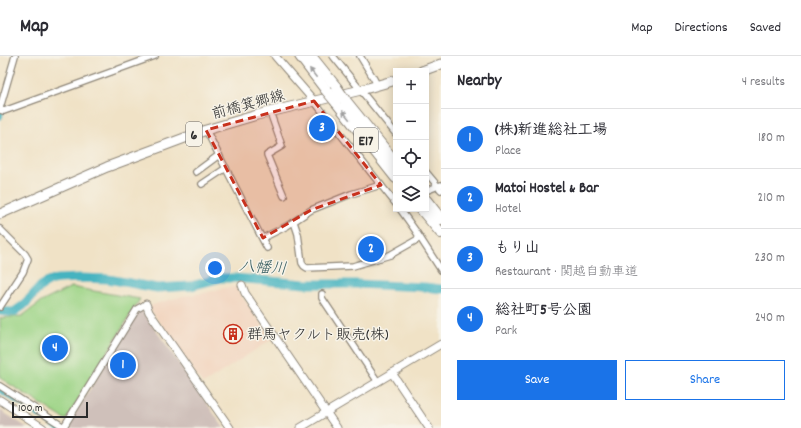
<!DOCTYPE html>
<html lang="en">
<head>
<meta charset="utf-8">
<style>
  body { margin:0; font-family:Dekko,"Klee One",sans-serif; background:#f2f2f3; color:#2b2b33 }
  .controls { position:absolute; right:12px; top:12px; display:grid; overflow:hidden; border-radius:0px; box-shadow:0 2px 10px #0003 }
  .controls button { width:36px; height:36px; display:grid; place-items:center; padding:0; border:0; border-bottom:1px solid #e1e1e2; background:#fff; color:#2b2b33; font:20px sans-serif }
  .scale { position:absolute; left:12px; bottom:10px; width:76px; box-sizing:border-box; padding-left:4px; border:2px solid #2b2b2b; border-top:0; font-size:11px; line-height:14px; white-space:nowrap; color:#2b2b2b; -webkit-text-stroke:3px #f7f3e8; paint-order:stroke }
  .you { position:absolute; left:215px; top:212px; width:14px; height:14px; margin:-10px; border:3px solid #fff; border-radius:50%; background:#1a73e8; box-shadow:0 0 0 6px #1a73e833 }
  .badge { display:grid; place-items:center; width:26px; height:26px; border-radius:50%; background:#1a73e8; color:#fff; font-size:13px; font-weight:700 }
  .pin { position:absolute; translate:-50% -50%; border:2px solid #fff; box-shadow:0 1px 4px #0006 }
  .list { margin:0; padding:0; list-style:none }
  h2 { display:flex; justify-content:space-between; align-items:center; height:52px; margin:0; padding:0 16px; font-size:17px }
  h2 small { font-size:13px; font-weight:400; color:#7c7c81 }
  .list li { display:grid; grid-template-columns:26px 1fr auto; gap:12px; align-items:center; box-sizing:border-box; height:60px; padding:0 16px; border-top:1px solid #e1e1e2 }
  .list b { display:block; font-size:15px; white-space:nowrap }
  .list p { margin:0; font-size:13px; white-space:nowrap; color:#7c7c81 }
  .list em { font-size:13px; font-style:normal; color:#7c7c81 }
  .actions { display:flex; gap:8px; padding:12px 16px }
  .actions a { flex:1; padding:9px 0; border:1px solid #1a73e8; border-radius:0px; text-align:center; font-size:14px; color:#1a73e8 }
  .actions .main { background:#1a73e8; color:#fff }
  .icon { flex:none; width:22px; height:22px; fill:none; stroke:currentColor; stroke-width:2; stroke-linecap:round; stroke-linejoin:round }
  .map { position:relative; flex:none; width:441px; height:372px; overflow:hidden }
  header { display:flex; align-items:center; gap:24px; box-sizing:border-box; height:56px; padding:0 20px; background:#fff; border-bottom:1px solid #e1e1e2 }
  header strong { font-size:19px }
  nav { display:flex; gap:22px; margin-inline-start:auto; font-size:14px }
  main { display:flex }
  aside { flex:1; background:#fff }
  .map>svg:first-child { display:block }
  .built { fill:#f2d4be }
  .industrial { fill:#cfc0ba }
  .green { fill:#9dd486; stroke:#648058 }
  .lines { fill:none; stroke-linecap:round; stroke-linejoin:round }
  .canal { stroke:#44b3c0; stroke-width:5.5 }
  .river { stroke:#44b3c0; stroke-width:9 }
  .minor-casing { stroke:#8e8678; stroke-width:8 }
  .tertiary-casing { stroke:#8e8678; stroke-width:9 }
  .primary-casing { stroke:#8e8678; stroke-width:11 }
  .motorway-casing { stroke:#8e8678; stroke-width:12 }
  .minor { stroke:#fff; stroke-width:5.5 }
  .tertiary { stroke:#fff; stroke-width:7 }
  .primary { stroke:#fff; stroke-width:9 }
  .motorway { stroke:#fff; stroke-width:10 }
  .motorway-bridge-casing { stroke:#8e8678; stroke-width:12; stroke-linecap:butt }
  .motorway-bridge { stroke:#fff; stroke-width:10 }
  .oneway { fill:#a0a0a0 }
  .marked { fill:#c8321e; fill-opacity:0.2; stroke:#c8321e; stroke-width:3; stroke-dasharray:8 5; stroke-linejoin:round }
  .labels { text-anchor:middle; stroke-width:3; stroke-linejoin:round; paint-order:stroke }
  .shield { fill:#f7f3e8; stroke:#686764; stroke-width:1 }
  .shield-label { font-size:14px; font-weight:bold; fill:#2b2b2b }
  .street-label { font-size:15px; fill:#2b2b2b; stroke:#f7f3e8 }
  .poi-label { font-size:15px; fill:#2b2b2b; stroke:#f7f3e8; text-anchor:start }
  .water-label { font-size:16px; font-style:italic; fill:#345b5f; stroke:#f7f3e8 }
</style>
</head>
<body>
<header>
<strong>Map</strong>
<nav><a>Map</a><a>Directions</a><a>Saved</a></nav>
</header>
<main>
<div class="map">
<svg width="441" height="372" viewBox="0 0 441 372">
  <rect width="100%" height="100%" fill="#f7f3e8"/>
  <filter id="ink" filterUnits="userSpaceOnUse"><feTurbulence type="fractalNoise" baseFrequency=".025" numOctaves="2"/><feDisplacementMap in="SourceGraphic" scale="8" xChannelSelector="R" yChannelSelector="G"/><feConvolveMatrix kernelMatrix="1 2 1 2 8 2 1 2 1" color-interpolation-filters="sRGB"/></filter>
  <filter id="wash" filterUnits="userSpaceOnUse"><feTurbulence type="fractalNoise" baseFrequency=".012" numOctaves="4" result="noise"/><feDisplacementMap in="SourceGraphic" scale="16" xChannelSelector="R" yChannelSelector="G"/><feGaussianBlur stdDeviation="0.9" result="paint"/><feColorMatrix in="noise" values="0 0 0 0 0 0 0 0 0 0 0 0 0 0 0 0 0 1.4 0 .05"/><feComposite in="paint" operator="in"/></filter>
  <g filter="url(#wash)">
    <rect width="100%" height="100%" fill="#f0e2c6"/>
    <!-- built -->
    <path class="built" d="M235,231L272,283L203,328L150,253L152,249L183,240L205,237L219,233Z"/>
    <!-- industrial -->
    <g class="industrial">
      <path d="M139,254H142L224,372H66Z"/>
      <path d="M0,354L28,372H0Z"/>
    </g>
    <!-- green -->
    <path class="green" d="M71,231L140,243L66,364L0,322V262L22,260L41,246Z"/>
    <g class="lines">
      <!-- canal -->
      <g class="canal">
        <path d="M0,61L3,50"/>
        <path d="M0,334L59,372"/>
      </g>
      <!-- river -->
      <path class="river" d="M0,255L10,256H14L24,249L41,230L52,224L59,223L80,222L108,223L157,232L191,230L221,222H234L305,228H356L425,231L441,233"/>
    </g>
  </g>
  <g filter="url(#ink)">
    <g class="lines">
      <defs>
        <g id="minor">
          <path d="M333,0L396,78"/>
          <path d="M360,0L374,23L377,29"/>
          <path d="M314,45L396,148"/>
          <path d="M0,52L15,0"/>
          <path d="M0,54L4,55L155,0"/>
          <path d="M270,56L282,90L267,99L284,140"/>
          <path d="M206,74L267,192"/>
          <path d="M196,116L219,99"/>
          <path d="M426,116L441,134"/>
          <path d="M202,128L226,112"/>
          <path d="M428,134L441,129"/>
          <path d="M400,153L415,174L441,214"/>
          <path d="M294,166L298,178L302,207L304,210L307,212L353,210L390,199L420,182"/>
          <path d="M0,173L25,198L28,203L23,216L0,251"/>
          <path d="M263,182L287,170L311,154L351,138L381,129"/>
          <path d="M322,238V242L378,326"/>
          <path d="M0,330L64,371"/>
          <path d="M63,372L137,253L146,248"/>
        </g>
        <g id="tertiary">
          <path d="M275,0L314,45"/>
          <path d="M242,229L245,237L337,372"/>
          <path d="M146,248L149,256L230,372"/>
          <path d="M392,317L429,372"/>
          <path d="M0,344L43,372"/>
          <path d="M300,372L441,288"/>
        </g>
        <g id="primary">
          <path d="M422,15L441,8"/>
          <path d="M0,158L107,111L206,74L257,59L361,34L396,24"/>
        </g>
        <g id="motorway">
          <path d="M300,0L326,34"/>
          <path d="M311,0L336,31"/>
          <path d="M345,44L396,107"/>
          <path d="M336,46L396,122"/>
          <path d="M426,144L441,163"/>
          <path d="M421,153L441,177"/>
        </g>
      </defs>
      <!-- minor casing -->
      <use href="#minor" class="minor-casing"/>
      <!-- tertiary casing -->
      <use href="#tertiary" class="tertiary-casing"/>
      <!-- primary casing -->
      <use href="#primary" class="primary-casing"/>
      <!-- motorway casing -->
      <use href="#motorway" class="motorway-casing"/>
      <!-- minor -->
      <use href="#minor" class="minor"/>
      <!-- tertiary -->
      <use href="#tertiary" class="tertiary"/>
      <!-- primary -->
      <use href="#primary" class="primary"/>
      <!-- motorway -->
      <use href="#motorway" class="motorway"/>
      <defs>
        <g id="motorway-bridge">
          <path d="M336,31L345,44"/>
          <path d="M326,34L336,46"/>
        </g>
      </defs>
      <!-- motorway-bridge casing -->
      <use href="#motorway-bridge" class="motorway-bridge-casing"/>
      <!-- motorway-bridge -->
      <use href="#motorway-bridge" class="motorway-bridge"/>
    </g>
    <!-- one-way arrows -->
    <defs><path id="oneway-solid" d="M-6-.8H1V-3.2L6.5 0L1 3.2V.8H-6Z"/></defs>
    <g class="oneway">
      <use href="#oneway-solid" transform="translate(313 17) rotate(-127)"/>
      <use href="#oneway-solid" transform="translate(346 59) rotate(-129)"/>
    </g>
  </g>
  <!-- marked area -->
  <path class="marked" d="M314,45L381,129L311,154L263,182L206,74Z"/>
  <!-- icons -->
  <defs>
    <symbol id="building-ring" viewBox="-11 -11 22 22"><circle r="9.5" fill="#f7f3e8" stroke="#c8321e" stroke-width="1.5"/><path d="M-4-6H4V6H1V3H-1V6H-4ZM-2.5-4.3h1.7v1.8h-1.7ZM.8-4.3h1.7v1.8H.8ZM-2.5-1h1.7V.8h-1.7ZM.8-1h1.7V.8H.8Z" fill="#c8321e"/></symbol>
  </defs>
  <g fill-rule="evenodd">
    <use href="#building-ring" x="222" y="267" width="22" height="22"/>
  </g>
  <g class="labels">
    <!-- shield labels -->
    <g class="shield">
      <rect x="186" y="66" width="16" height="24" rx="3"/>
      <rect x="354" y="72" width="24" height="24" rx="3"/>
    </g>
    <g class="shield-label">
      <text x="194" y="83">6</text>
      <text x="366" y="89">E17</text>
    </g>
    <!-- street labels -->
    <g class="street-label">
      <text transform="translate(248 48) rotate(-15)" y="5">前橋箕郷線</text>
    </g>
    <!-- poi labels -->
    <g class="poi-label">
      <text x="247" y="283">群馬ヤクルト販売(株)</text>
    </g>
    <!-- water labels -->
    <g class="water-label">
      <text transform="translate(263 210) rotate(4)" y="6">八幡川</text>
    </g>
  </g>
</svg>
<div class="controls">
<button>+</button>
<button>−</button>
<button><svg class="icon" aria-label="locate" viewBox="0 0 24 24"><circle cx="12" cy="12" r="6"/><path d="M12 2v4M12 18v4M2 12h4M18 12h4"/></svg></button>
<button><svg class="icon" aria-label="layers" viewBox="0 0 24 24"><path d="M12 4l9 5-9 5-9-5zM3 14l9 5 9-5"/></svg></button>
</div>
<div class="scale">100 m</div>
<div class="you"></div>
<div class="pin badge" style="left:123px;top:309px">1</div>
<div class="pin badge" style="left:371px;top:193px">2</div>
<div class="pin badge" style="left:322px;top:72px">3</div>
<div class="pin badge" style="left:55px;top:292px">4</div>
</div>
<aside>
<h2>Nearby<small>4 results</small></h2>
<ul class="list">
<li><span class="badge">1</span><div><b>(株)新進総社工場</b><p>Place</p></div><em>180 m</em></li>
<li><span class="badge">2</span><div><b>Matoi Hostel &amp; Bar</b><p>Hotel</p></div><em>210 m</em></li>
<li><span class="badge">3</span><div><b>もり山</b><p>Restaurant · 関越自動車道</p></div><em>230 m</em></li>
<li><span class="badge">4</span><div><b>総社町5号公園</b><p>Park</p></div><em>240 m</em></li>
</ul>
<div class="actions"><a class="main">Save</a><a>Share</a></div>
</aside>
</main>
</body>
</html>
